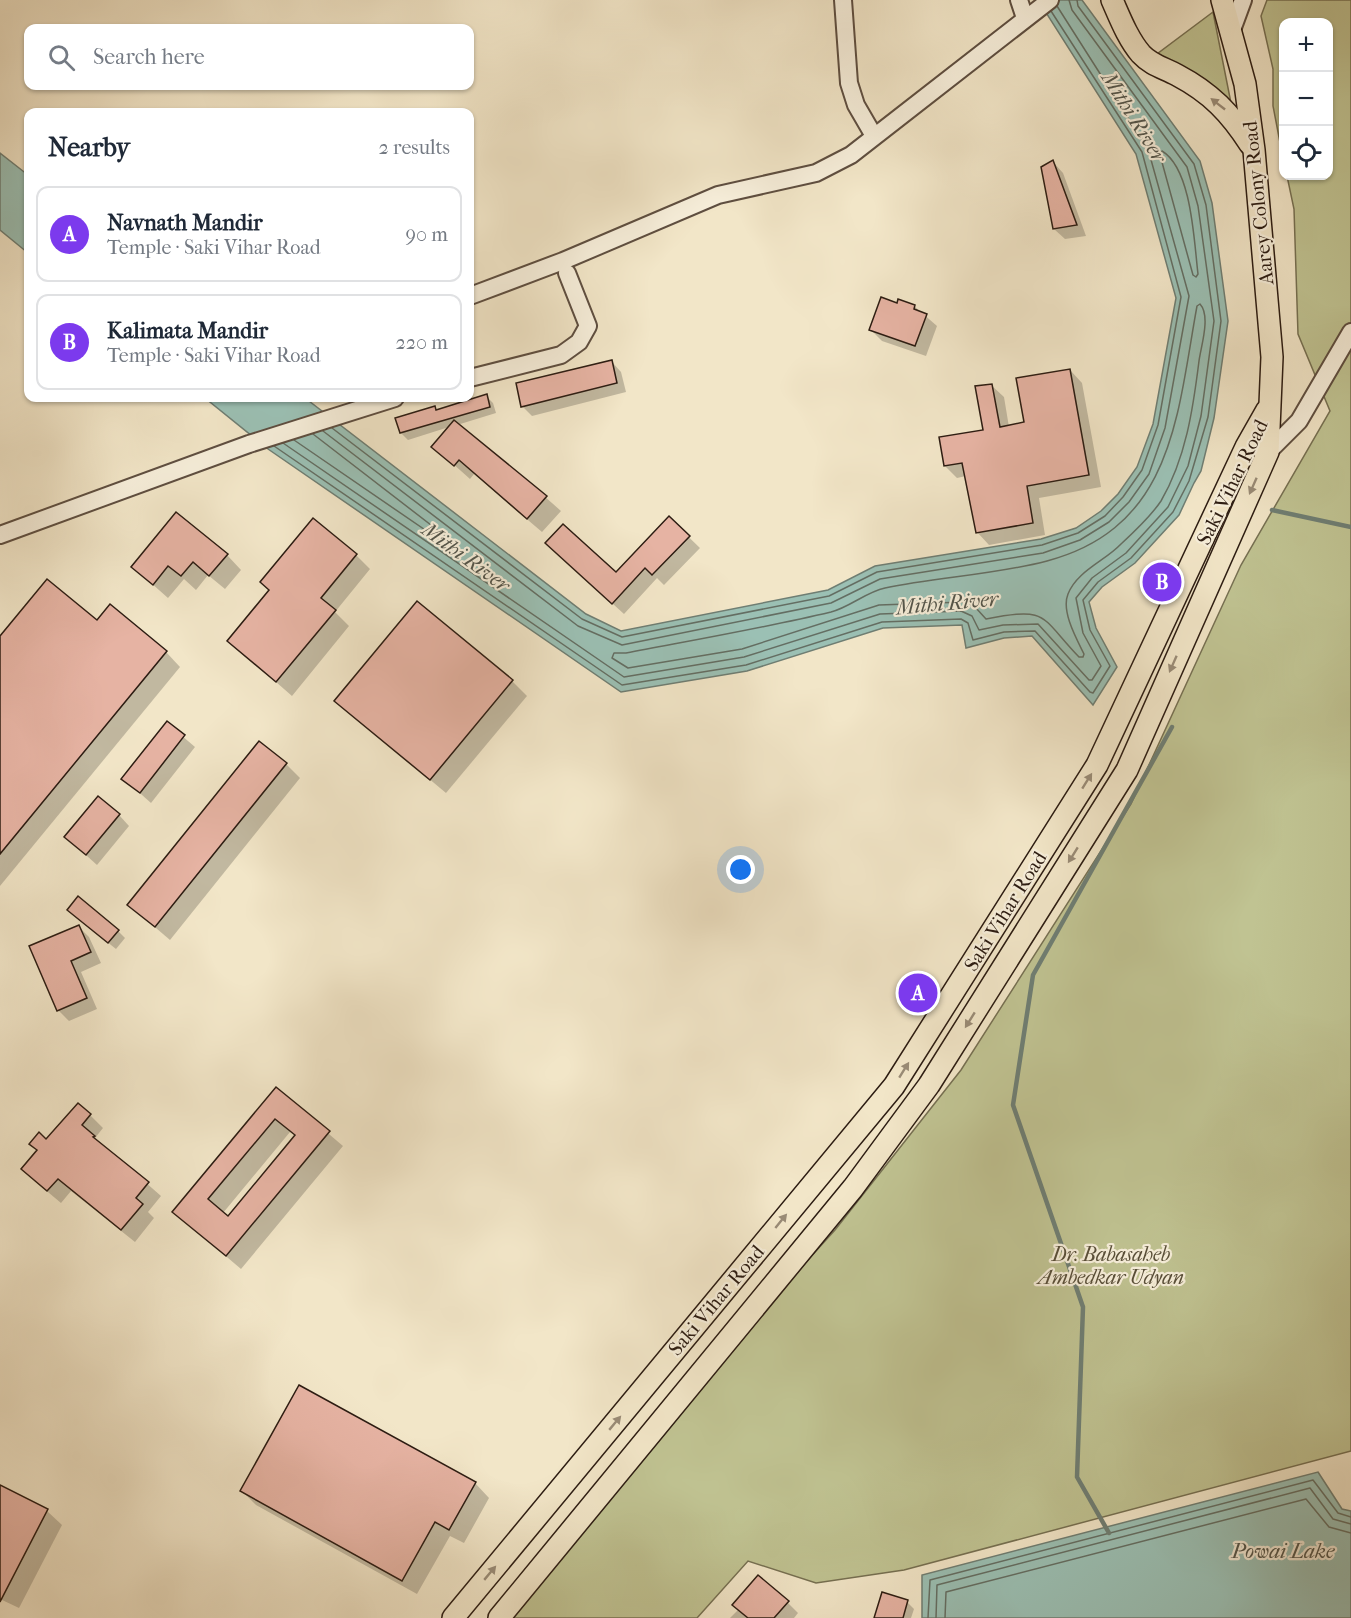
<!DOCTYPE html>
<html lang="en">
<head>
<meta charset="utf-8">
<style>
  body { margin:0; font-family:"IM FELL French Canon",serif; background:#f2f2f3; color:#1f2937 }
  .controls { position:absolute; right:18px; top:18px; display:grid; overflow:hidden; border-radius:12px; box-shadow:0 2px 4px #0004 }
  .controls button { width:54px; height:54px; display:grid; place-items:center; padding:0; border:0; border-bottom:2px solid #e0e1e3; background:#fff; color:#1f2937; font:30px sans-serif }
  .you { position:absolute; left:741px; top:870px; width:21px; height:21px; margin:-15px; border:4px solid #fff; border-radius:50%; background:#1a73e8; box-shadow:0 0 0 9px #1a73e833 }
  .badge { display:grid; place-items:center; width:39px; height:39px; border-radius:50%; background:#7c3aed; color:#fff; font-size:20px; font-weight:700 }
  .pin { position:absolute; translate:-50% -50%; border:3px solid #fff; box-shadow:0 2px 6px #0006 }
  .list { margin:0; padding:0; list-style:none }
  h2 { display:flex; justify-content:space-between; align-items:center; height:78px; margin:0; padding:0 24px; font-size:26px }
  h2 small { font-size:20px; font-weight:400; color:#747a83 }
  .list li { display:grid; grid-template-columns:39px 1fr auto; gap:18px; align-items:center; box-sizing:border-box; height:96px; margin:0 12px 12px; padding:0 12px; border:2px solid #e0e1e3; border-radius:12px }
  .list b { display:block; font-size:22px; white-space:nowrap }
  .list p { margin:0; font-size:20px; white-space:nowrap; color:#747a83 }
  .list em { font-size:20px; font-style:normal; color:#747a83 }
  .icon { flex:none; width:33px; height:33px; fill:none; stroke:currentColor; stroke-width:2; stroke-linecap:round; stroke-linejoin:round }
  .map { position:relative; flex:none; width:1351px; height:1618px; overflow:hidden }
  .search { position:absolute; background:#fff; box-shadow:0 2px 4px #0004; left:24px; top:24px; width:450px; height:66px; display:flex; align-items:center; gap:15px; box-sizing:border-box; padding:0 21px; border-radius:12px; color:#747a83; font-size:22px }
  .panel { position:absolute; background:#fff; box-shadow:0 2px 4px #0004; left:24px; top:108px; width:450px; height:294px; border-radius:12px }
  .map>svg:first-child { display:block }
  .green { fill:#c0c392; stroke:#767052; stroke-width:1.5 }
  .water { fill:#9bc0b4; stroke:#6f7e73; stroke-width:1.5 }
  .shadow { fill:#0003; fill-rule:evenodd }
  .lines { fill:none; stroke-linecap:round; stroke-linejoin:round }
  .shore { stroke:#646e63; stroke-width:1.5 }
  .stream { stroke:#6f7e73; stroke-width:4.5 }
  .building { fill:#e6b3a3; stroke:#2c1c12; stroke-width:1.5; fill-rule:evenodd }
  .minor-casing { stroke:#5e4e40; stroke-width:20 }
  .major-casing { stroke:#2c1c12; stroke-width:24 }
  .minor { stroke:#f7efdb; stroke-width:16 }
  .major { stroke:#f2e6c8; stroke-width:21 }
  .oneway { fill:#998b76 }
  .labels { text-anchor:middle; stroke-width:4.5; stroke-linejoin:round; paint-order:stroke }
  .street-label { font-size:20px; fill:#2c1c12; stroke:#f7efdb }
  .park-label { font-size:20px; font-style:italic; fill:#584e38; stroke:#f7efdb }
  .water-label { font-size:21px; font-style:italic; fill:#53554b; stroke:#f7efdb }
</style>
</head>
<body>
<div class="map">
<svg width="1351" height="1618" viewBox="0 0 1351 1618">
  <rect width="100%" height="100%" fill="#f2e6c8"/>
  <filter id="stains"><feTurbulence type="fractalNoise" baseFrequency=".00333" numOctaves="4"/><feColorMatrix values="0 0 0 0 .2 0 0 0 0 .09 0 0 0 0 .02 0 0 0 .5 -.17"/></filter>
  <radialGradient id="worn" r=".72"><stop offset=".6" stop-color="#630" stop-opacity="0"/><stop offset="1" stop-color="#630" stop-opacity=".3"/></radialGradient>
  <!-- green -->
  <g class="green">
    <path d="M1267,0H1351V1451L904,1570L816,1583L748,1561L697,1618H491L525,1572L835,1230L961,1070L1131,804L1241,565L1330,411L1298,334L1294,209L1287,176H1328V22H1284L1283,158L1273,106V69L1261,16Z"/>
    <path d="M1213,12L1231,103L1203,82L1157,54Z"/>
  </g>
  <!-- water -->
  <g class="water">
    <path d="M1038,0H1082L1200,161L1212,203L1228,321L1214,418L1201,471L1194,483L1179,515L1135,563L1102,587L1089,602L1096,628L1117,667L1093,705L1032,636L1004,638L966,648L962,625L883,628L747,671L621,692L268,449L205,398H305L586,614L621,631L828,590L875,566L1041,539L1076,528L1101,511L1118,494L1137,467L1153,424L1176,298L1136,154Z"/>
    <path d="M0,153L28,175V253L0,230Z"/>
    <path d="M1318,1472L1342,1509L1351,1511V1618H922V1575Z"/>
  </g>
  <!-- shadow -->
  <g class="shadow">
    <path d="M1053,162L1063,173L1086,236L1065,239L1054,229Z"/>
    <path d="M898,305L914,306L937,326L926,356L882,341L871,330Z"/>
    <path d="M612,362L621,372L626,392L532,416L522,406Z"/>
    <path d="M1070,370L1082,383L1101,487L1039,498L1045,535L989,545L977,532L966,476L957,478L945,466L985,431L991,385L1004,397L1009,427L1026,423Z"/>
    <path d="M486,396L493,403L496,413L457,425L497,460L500,457L561,511L542,532L474,474L470,479L433,446L449,427L408,440L401,433L434,407L437,411Z"/>
    <path d="M670,519L700,548L664,585L657,578L624,614L558,554L616,574Z"/>
    <path d="M227,555L241,570L225,589L208,575L196,590L184,579L168,598L133,567Z"/>
    <path d="M356,555L370,569L335,612L349,626L292,696L229,641Z"/>
    <path d="M97,622L166,652L180,667L0,886V638Z"/>
    <path d="M512,681L527,696L446,793L336,701Z"/>
    <path d="M167,723L195,747L151,803L123,778Z"/>
    <path d="M286,764L300,778L170,940L129,905Z"/>
    <path d="M119,815L129,826L97,865L77,847Z"/>
    <path d="M76,917L118,931L125,938L116,949Z"/>
    <path d="M78,926L89,937L101,963L81,972L97,1009L69,1021L58,1010Z"/>
    <path d="M276,1089L343,1146L241,1269L174,1212ZM290,1132L296,1136L228,1218L223,1213Z"/>
    <path d="M90,1115L103,1128L95,1138L161,1196L148,1212L154,1218L135,1242L71,1191L61,1203L36,1182L47,1141Z"/>
    <path d="M475,1483L489,1498L464,1543L450,1536L417,1594L256,1505L242,1491Z"/>
    <path d="M0,1486L47,1511L62,1525L19,1608L0,1599Z"/>
    <path d="M907,1602L914,1609L911,1618H875Z"/>
    <path d="M788,1603L798,1613L794,1618H730L739,1609Z"/>
  </g>
  <g class="lines">
    <!-- shore -->
    <g class="shore">
      <path d="M1162,151C1192,169 1194,242 1198,274L1196,277L1193,275L1160,155Z"/>
      <path d="M1200,304C1211,316 1201,346 1199,361C1193,409 1186,458 1161,501C1151,516 1134,532 1121,544C1105,561 1077,571 1068,594C1061,611 1076,638 1084,654L1083,657H1079C1039,615 1049,607 986,619L976,608L964,602L879,605L742,649L628,668L612,658L614,653H626C694,640 764,628 831,612C850,607 866,592 885,588C938,577 994,575 1047,561C1174,527 1177,415 1197,306Z"/>
      <path d="M332,428L582,619L622,637L829,596L877,572L1042,545L1078,533L1105,516L1123,497L1142,470L1158,425L1181,297L1142,152L1051,11"/>
      <path d="M323,431L578,626L622,645L831,603L880,579L1043,553L1080,540L1109,522L1129,502L1149,474L1165,428L1189,296L1148,149L1057,6"/>
      <path d="M294,440L450,547L454,546L453,542L313,434"/>
      <path d="M283,443L624,677L744,657L880,614L961,611L972,616L979,630L1003,625L1038,624L1089,680H1092L1101,666L1083,633L1076,598L1092,578L1126,553L1168,507L1188,466L1201,416L1214,321L1198,206L1187,167L1072,10L1069,0"/>
      <path d="M274,446L622,685L746,665L882,622L961,619L968,623L973,640L1004,632L1035,631L1090,692L1093,693L1110,666L1090,630L1083,600L1098,582L1131,558L1173,512L1189,481L1208,417L1221,321L1206,205L1194,164L1078,6L1077,0"/>
      <path d="M928,1618L930,1580L1313,1480L1338,1513L1351,1517"/>
      <path d="M936,1618L937,1585L1310,1488L1333,1519L1351,1524"/>
      <path d="M945,1618L946,1592L1306,1499L1329,1527L1351,1533"/>
    </g>
    <!-- stream -->
    <g class="stream">
      <path d="M1272,510L1351,527"/>
      <path d="M1109,1533L1077,1477L1083,1307L1013,1105L1033,975L1172,727"/>
    </g>
  </g>
  <!-- building -->
  <g class="building">
    <path d="M1053,160L1077,225L1053,229L1041,167Z"/>
    <path d="M881,297L897,303L898,299L915,305L914,309L927,314L915,346L869,330Z"/>
    <path d="M612,360L617,383L521,407L516,383Z"/>
    <path d="M1070,369L1089,475L1027,486L1033,523L976,533L962,463L944,466L939,437L983,430L975,386L992,384L1000,427L1024,422L1016,378Z"/>
    <path d="M487,394L490,407L400,433L395,418L435,406L436,410Z"/>
    <path d="M454,420L547,496L527,519L459,460L454,466L431,447Z"/>
    <path d="M176,512L228,554L209,576L193,562L181,576L168,566L153,585L131,567Z"/>
    <path d="M669,516L690,536L652,575L645,568L612,604L545,543L563,524L616,572Z"/>
    <path d="M313,518L357,554L321,598L336,610L276,682L227,641L269,590L260,582Z"/>
    <path d="M47,579L97,620L110,604L167,651L0,854V636Z"/>
    <path d="M417,601L513,680L430,780L334,701Z"/>
    <path d="M167,721L185,735L140,793L121,779Z"/>
    <path d="M259,741L287,763L155,927L127,905Z"/>
    <path d="M98,796L120,814L86,855L64,837Z"/>
    <path d="M78,896L119,930L108,943L67,910Z"/>
    <path d="M79,925L91,952L71,961L87,998L57,1011L29,946Z"/>
    <path d="M276,1087L330,1131L226,1256L172,1212ZM275,1119L295,1135L228,1216L208,1199Z"/>
    <path d="M78,1103L91,1114L82,1125L95,1136L93,1137L149,1182L136,1198L143,1204L121,1230L58,1179L47,1191L21,1169L37,1150L29,1144L39,1132L46,1139Z"/>
    <path d="M299,1385L476,1482L449,1530L435,1522L402,1581L240,1491Z"/>
    <path d="M0,1485L48,1509L0,1602Z"/>
    <path d="M758,1575L789,1601L774,1618H748L732,1605Z"/>
    <path d="M882,1592L908,1600L903,1618H874Z"/>
  </g>
  <g class="lines">
    <defs>
      <g id="minor">
        <path d="M843,0L849,83L856,105L874,136"/>
        <path d="M1019,0L1025,18"/>
        <path d="M1232,30L1243,0"/>
        <path d="M470,296L563,261L718,195L816,173L851,155L1050,0"/>
        <path d="M470,378L561,355L579,342L588,326L567,273"/>
        <path d="M1262,451L1268,452L1299,421L1351,332"/>
        <path d="M0,535L249,444L395,398"/>
      </g>
      <g id="major">
        <path d="M1112,0C1120,18 1128,39 1141,54C1151,65 1164,68 1177,75C1211,93 1230,113 1250,144"/>
        <path d="M453,1618L894,1086L1097,765L1246,447L1267,410"/>
        <path d="M499,1618L853,1188L929,1085L1127,770L1268,452L1272,357L1254,150L1245,84L1222,0"/>
      </g>
    </defs>
    <!-- minor casing -->
    <use href="#minor" class="minor-casing"/>
    <!-- major casing -->
    <use href="#major" class="major-casing"/>
    <!-- minor -->
    <use href="#minor" class="minor"/>
    <!-- major -->
    <use href="#major" class="major"/>
  </g>
  <!-- one-way arrows -->
  <defs><path id="oneway-solid" d="M-6-.8H1V-3.2L6.5 0L1 3.2V.8H-6Z" transform="scale(1.5)"/></defs>
  <g class="oneway">
    <use href="#oneway-solid" transform="translate(1218 104) rotate(-142)"/>
    <use href="#oneway-solid" transform="translate(1253 486) rotate(114)"/>
    <use href="#oneway-solid" transform="translate(1173 664) rotate(114)"/>
    <use href="#oneway-solid" transform="translate(1087 781) rotate(-58)"/>
    <use href="#oneway-solid" transform="translate(1073 855) rotate(122)"/>
    <use href="#oneway-solid" transform="translate(970 1020) rotate(122)"/>
    <use href="#oneway-solid" transform="translate(904 1070) rotate(-58)"/>
    <use href="#oneway-solid" transform="translate(781 1221) rotate(-51)"/>
    <use href="#oneway-solid" transform="translate(615 1423) rotate(-50)"/>
    <use href="#oneway-solid" transform="translate(490 1573) rotate(-50)"/>
  </g>
  <g class="labels">
    <!-- street labels -->
    <g class="street-label">
      <text transform="translate(1258 203) rotate(-96)" y="7">Aarey Colony Road</text>
      <text transform="translate(1232 482) rotate(-64)" y="7">Saki Vihar Road</text>
      <text transform="translate(1005 911) rotate(-58)" y="7">Saki Vihar Road</text>
      <text transform="translate(716 1300) rotate(-50)" y="7">Saki Vihar Road</text>
    </g>
    <!-- park labels -->
    <g class="park-label">
      <text x="1111" y="1261">Dr. Babasaheb<tspan x="1111" dy="23">Ambedkar Udyan</tspan></text>
    </g>
    <!-- water labels -->
    <g class="water-label">
      <text transform="translate(1134 117) rotate(58)" y="7">Mithi River</text>
      <text transform="translate(466 557) rotate(36)" y="7">Mithi River</text>
      <text transform="translate(947 603) rotate(-5)" y="7">Mithi River</text>
      <text x="1283" y="1558">Powai Lake</text>
    </g>
  </g>
  <rect width="100%" height="100%" filter="url(#stains)"/>
  <rect width="100%" height="100%" fill="url(#worn)"/>
</svg>
<div class="controls">
<button>+</button>
<button>−</button>
<button><svg class="icon" aria-label="locate" viewBox="0 0 24 24"><circle cx="12" cy="12" r="6"/><path d="M12 2v4M12 18v4M2 12h4M18 12h4"/></svg></button>
</div>
<div class="you"></div>
<div class="pin badge" style="left:918px;top:993px">A</div>
<div class="pin badge" style="left:1162px;top:582px">B</div>
<div class="search"><svg class="icon" aria-label="search" viewBox="0 0 24 24"><circle cx="10" cy="10" r="6"/><path d="M15 15l6 6"/></svg>Search here</div>
<section class="panel">
<h2>Nearby<small>2 results</small></h2>
<ul class="list">
<li><span class="badge">A</span><div><b>Navnath Mandir</b><p>Temple · Saki Vihar Road</p></div><em>90 m</em></li>
<li><span class="badge">B</span><div><b>Kalimata Mandir</b><p>Temple · Saki Vihar Road</p></div><em>220 m</em></li>
</ul>
</section>
</div>
</body>
</html>
